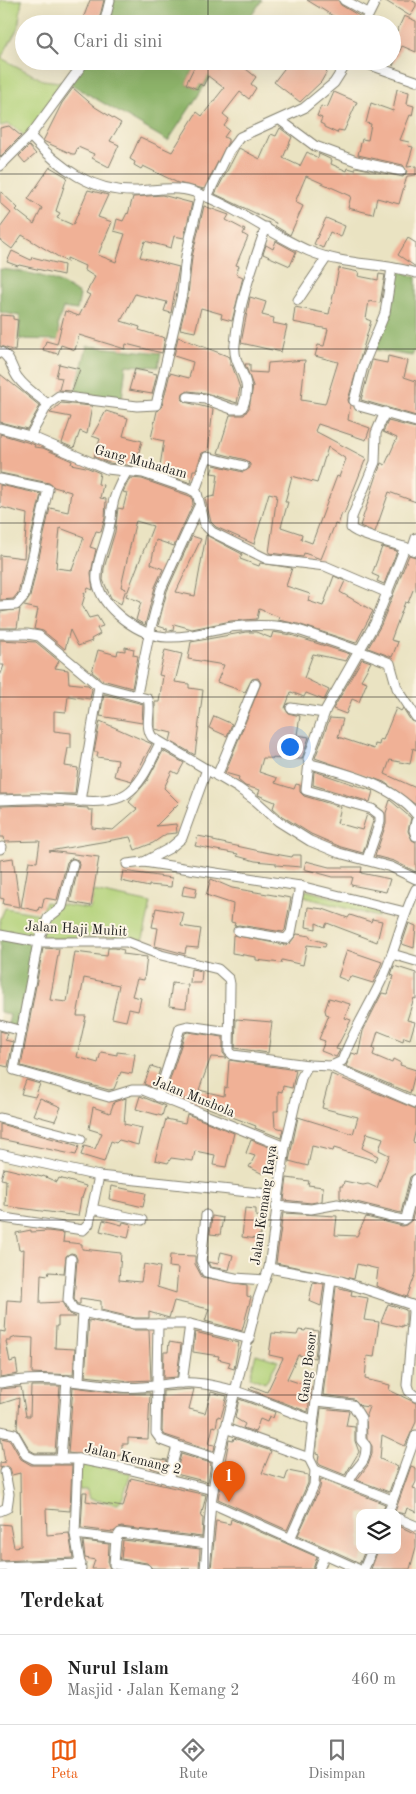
<!DOCTYPE html>
<html lang="id">
<head>
<meta charset="utf-8">
<style>
  body { margin:0; font-family:"Old Standard TT",serif; background:#f6f6f6; color:#222 }
  .controls { position:absolute; right:15px; bottom:15px; display:grid; overflow:hidden; border-radius:10px; box-shadow:0 5px 20px #0002 }
  .controls button { width:45px; height:45px; display:grid; place-items:center; padding:0; border:0; border-bottom:1px solid #e0e0e0; background:#fff; color:#222; font:25px sans-serif }
  .you { position:absolute; left:289px; top:746px; width:18px; height:18px; margin:-12px; border:4px solid #fff; border-radius:50%; background:#1a73e8; box-shadow:0 0 0 8px #1a73e833 }
  .badge { display:grid; place-items:center; width:32px; height:32px; border-radius:50%; background:#ea580c; color:#fff; font-size:16px; font-weight:700 }
  .pin { position:absolute; translate:-50% -41px; filter:drop-shadow(0 1px 2px #0008) }
  .pin::after { content:''; position:absolute; top:26px; width:18px; height:15px; background:inherit; clip-path:polygon(0 0,100% 0,50% 100%) }
  .list { margin:0; padding:0; list-style:none }
  h2 { display:flex; justify-content:space-between; align-items:center; height:65px; margin:0; padding:0 20px; font-size:21px }
  h2 small { font-size:16px; font-weight:400; color:#767676 }
  .list li { display:grid; grid-template-columns:32px 1fr auto; gap:15px; align-items:center; box-sizing:border-box; height:90px; padding:0 20px; border-top:1px solid #e0e0e0 }
  .list b { display:block; font-size:19px; white-space:nowrap }
  .list p { margin:0; font-size:16px; white-space:nowrap; color:#767676 }
  .list em { font-size:16px; font-style:normal; color:#767676 }
  .icon { flex:none; width:28px; height:28px; fill:none; stroke:currentColor; stroke-width:2; stroke-linecap:round; stroke-linejoin:round }
  .map { position:relative; flex:none; width:416px; height:1569px; overflow:hidden }
  .search { position:absolute; background:#fff; box-shadow:0 5px 20px #0002; left:15px; right:15px; top:15px; height:55px; display:flex; align-items:center; gap:12px; box-sizing:border-box; padding:0 18px; border-radius:28px; color:#767676; font-size:19px }
  .sheet { height:155px; background:#fff }
  nav { display:flex; justify-content:space-around; align-items:center; box-sizing:border-box; height:70px; border-top:1px solid #e0e0e0; background:#fff; font-size:14px; color:#767676 }
  nav a { display:grid; justify-items:center; gap:2px }
  nav .on { color:#ea580c }
  .map>svg:first-child { display:block }
  .green { fill:#b3d27a; stroke:#68774b }
  .forest { fill:#8eb46a; stroke:#556843 }
  .building { fill:#f0b196; fill-rule:evenodd }
  .lines { fill:none; stroke-linecap:round; stroke-linejoin:round }
  .street-casing { stroke:#83806f; stroke-width:11 }
  .street { stroke:#fff; stroke-width:9 }
  .grid { fill:none; stroke:#1c1c1c; stroke-width:1; stroke-opacity:0.55 }
  .labels { text-anchor:middle; stroke-width:4; stroke-linejoin:round; paint-order:stroke }
  .street-label { font-size:14px; fill:#1c1c1c; stroke:#fcf5e5 }
</style>
</head>
<body>
<div class="map">
<svg width="416" height="1569" viewBox="0 0 416 1569">
  <rect width="100%" height="100%" fill="#fcf5e5"/>
  <filter id="ink" filterUnits="userSpaceOnUse"><feTurbulence type="fractalNoise" baseFrequency=".02" numOctaves="2"/><feDisplacementMap in="SourceGraphic" scale="10" xChannelSelector="R" yChannelSelector="G"/><feConvolveMatrix kernelMatrix="1 2 1 2 8 2 1 2 1" color-interpolation-filters="sRGB"/></filter>
  <filter id="wash" filterUnits="userSpaceOnUse"><feTurbulence type="fractalNoise" baseFrequency=".0096" numOctaves="4" result="noise"/><feDisplacementMap in="SourceGraphic" scale="20" xChannelSelector="R" yChannelSelector="G"/><feGaussianBlur stdDeviation="1.12" result="paint"/><feColorMatrix in="noise" values="0 0 0 0 0 0 0 0 0 0 0 0 0 0 0 0 0 1.4 0 .05"/><feComposite in="paint" operator="in"/></filter>
  <g filter="url(#wash)">
    <rect width="100%" height="100%" fill="#eae3c2"/>
    <!-- green -->
    <g class="green">
      <path d="M0,0H22L18,28L1,58L43,80L69,83L28,138L9,124L0,126Z"/>
      <path d="M305,890L379,909L378,917L304,897Z"/>
      <path d="M94,891L151,903L142,943L111,936L54,939L0,932V920L5,908L41,914L45,902L90,909Z"/>
      <path d="M256,1354L278,1361L265,1383L250,1377Z"/>
      <path d="M79,1462L131,1473L123,1497L118,1504L89,1499L87,1490H79Z"/>
    </g>
    <!-- forest -->
    <g class="forest">
      <path d="M110,0H262L246,24H104Z"/>
      <path d="M85,61H197L186,84L197,89L200,84L203,86L212,66L203,61H221L168,141L69,83Z"/>
      <path d="M0,269C29,272 57,277 80,295L77,310L63,308L58,324L60,340L19,339L20,316L0,312Z"/>
      <path d="M399,270L416,277V347L412,356L376,350Z"/>
      <path d="M87,346L161,353L158,367L126,365L122,399L75,393Z"/>
      <path d="M0,935L38,942L22,1031L8,1026L10,1014L0,1012Z"/>
    </g>
    <g id="blocks">
      <!-- building -->
      <g class="building">
        <path d="M90,0H104L98,24H81Z"/>
        <path d="M307,0H338L341,5L361,17L358,24H346Z"/>
        <path d="M384,0H411L416,3V6L410,16Z"/>
        <path d="M404,16L416,21V52L402,46L393,66L392,42Z"/>
        <path d="M197,61H203L219,70L224,61H236L256,77L251,84L256,88L249,99L240,92L223,114L229,119L224,126L229,130L224,137L228,139V142L204,189L178,183L143,166L141,169L134,165L135,162L130,159L140,137L172,152L197,112L202,116L224,88L208,76L203,86L200,84L197,89L186,84Z"/>
        <path d="M290,61H333L321,82L300,102L274,82Z"/>
        <path d="M73,88L95,107L121,123L110,141L119,145L109,167L92,158L94,154L78,147L75,154H72L43,141L62,103Z"/>
        <path d="M397,89L409,92L407,104L414,106L412,116L410,115L400,140L409,142L408,146L413,147L407,167L416,166V175L407,176L399,204L377,198L373,214L348,208L351,196L306,176L295,202L303,206L290,235L275,226L276,223L215,194L239,148L260,159L271,134L276,136L280,128L292,137L283,158L300,166L307,152L318,158L319,154L332,160L331,164L347,171L348,168L355,170L356,167L403,177L407,172L403,165L358,155L362,139L368,140L371,124L366,123L371,103L393,111Z"/>
        <path d="M334,92L357,102L344,131L338,130L337,133L324,127V125L320,123L322,118L317,116L321,106L327,108Z"/>
        <path d="M9,126L21,136L0,157V128Z"/>
        <path d="M29,146L36,154L25,163L19,156Z"/>
        <path d="M50,167L67,177L56,211L60,213L57,218L73,225L88,190L108,195L98,217L112,222L98,255L116,262L125,234L114,231L117,219L123,221L127,213L128,214L133,197L162,195L192,203L184,238L174,236L171,248L145,241L140,257L179,267L171,313L164,311L167,302L135,294L121,321L140,327L139,330L165,338L162,353L126,344L125,349L79,335L75,350L61,345L58,354L43,350L46,341L57,344L65,311L79,316L90,295L86,293L95,277L84,270L85,266L67,258V262L22,235L12,249L0,240V228L11,213L0,203V191L18,208L16,210L34,224L42,208L28,199Z"/>
        <path d="M204,206L229,215L226,220L245,230L243,234L248,237L236,265L239,266L236,274L243,277L232,321L221,318L222,314L201,308L195,332L180,329L188,295L192,257Z"/>
        <path d="M326,218L345,226L341,237L330,232L323,248L314,244Z"/>
        <path d="M408,238L416,243V267L398,255Z"/>
        <path d="M276,241L296,252L290,266L263,254L266,245L273,249Z"/>
        <path d="M12,251L31,260L32,257L64,265L63,275L19,265L18,266L7,262Z"/>
        <path d="M339,268L359,272L358,276L378,280L379,274L385,275L380,303L369,301L366,319L371,321L348,400L350,406L348,420L370,428L366,440L318,424L315,431L366,458L344,514L342,513L338,525L335,524L321,559L304,553L303,557L269,553L277,495L269,493L254,544L216,527L211,522L205,498L215,496L218,474L211,473L214,465L243,472L250,468V464L246,460L218,453L230,415H244L249,408L253,386L245,364H250V372L267,373L268,363L305,360L301,400L325,404L338,362L315,356L318,345L324,346L328,329L293,322L295,307L329,314ZM328,447L346,459L339,477L337,476L312,543L301,539L302,534L281,527L288,502H285L292,476L317,483Z"/>
        <path d="M250,297L266,302L262,315L274,318L273,323L287,326L281,352L241,343Z"/>
        <path d="M0,315L13,316V319L18,320L15,351L0,346Z"/>
        <path d="M178,337L230,357V365H232L240,388L237,403L206,393L188,391L183,394L182,399L185,402L213,409L208,451L202,453L196,470H193L191,483L159,472L164,441L151,438L157,411L162,406L170,373L189,378L193,362L174,356Z"/>
        <path d="M388,356L408,361L404,377L416,381V416L361,400L372,360L387,363Z"/>
        <path d="M59,364L80,369L72,391L59,390L62,378L56,377Z"/>
        <path d="M135,369L157,374L152,394L129,390Z"/>
        <path d="M0,374L40,406L27,429L0,422Z"/>
        <path d="M61,403L92,406L87,434L80,431L74,448L62,443L71,417L50,413Z"/>
        <path d="M106,411L128,418L123,436L142,441L135,466L109,463L94,457L100,439L92,436Z"/>
        <path d="M388,421L416,428V502L389,492L375,532L360,526L381,463L385,465L397,438L383,432Z"/>
        <path d="M0,434L30,443L35,445L34,447L43,448L72,461L71,464L86,467L100,473L98,484L103,485L100,498L106,499L105,518L101,532L96,531L90,547L96,549L91,573L93,590L88,588L86,593L84,592L85,595L82,605L89,618L97,616L103,626L97,628L100,634L91,639L92,641L78,646L70,630L65,649L43,631L34,629L38,609L24,606L30,597L50,508L68,512L71,492L54,487L49,483L0,473ZM60,528L84,537L72,570L56,568Z"/>
        <path d="M130,478L142,479L187,495L192,497L193,504L174,546L156,540L151,564L163,569L155,587L145,625L136,620L141,602L126,596L153,526L136,521L135,524L121,587L126,589L121,604L111,598L103,580L104,568L115,532L118,508L123,509L127,493L123,492Z"/>
        <path d="M0,485L41,494L18,593L13,599L0,600V555L24,558L27,514L0,507Z"/>
        <path d="M206,535L242,554L240,559L259,566L260,563L292,568L286,586L310,594L308,601L323,606L334,576L345,581L340,592L373,611L356,643L298,624L278,620L279,617L259,609L257,619L231,621L192,629L174,624L173,631L158,626L167,591L192,536L201,539L176,592L195,596Z"/>
        <path d="M382,547L397,551L384,584L377,581L379,577L372,574Z"/>
        <path d="M409,555L416,557V591L413,590L408,603L405,602L391,640L398,642L392,657L368,648L381,625Z"/>
        <path d="M20,609L17,628H0V612Z"/>
        <path d="M246,632H256L271,638L273,632L291,635L350,654L346,661L313,654L304,678L329,690L324,700L306,693L304,697L291,692L285,708L288,713L300,716L297,735L309,737L302,759L263,758L259,772L277,778L275,783L294,789L296,784L300,785V792L304,796L341,807L337,823L362,830L367,814L374,818L363,853L341,847L311,834L282,816L273,808L275,802L258,795L260,790L245,786L238,780L239,777L225,773L261,683L258,678L252,679L245,692L217,682L224,665L188,659L191,642Z"/>
        <path d="M0,640L36,642L59,661L55,668L68,670L69,683L88,685L92,689L90,699L68,696L66,712L54,711V731L71,733V748H68L65,766L78,768L75,794H0V677L4,665H0Z"/>
        <path d="M125,647L134,649L133,655L138,656L132,688L102,680L92,672L98,650L117,655L118,650L125,651Z"/>
        <path d="M165,650L182,654L175,682L189,684V688L203,690L195,755L170,741L172,733L155,729V702H159L163,676L159,675Z"/>
        <path d="M362,659L371,662L361,680L367,682L359,702L352,699L346,714L333,709Z"/>
        <path d="M104,694L143,704L142,723L100,716Z"/>
        <path d="M396,708L401,711L403,708L411,721L416,723V750L413,748L410,764L390,760L385,774L416,788V805L384,782L315,758L330,718L343,719L338,737L374,749L375,744L379,745L380,739L383,740Z"/>
        <path d="M214,716L232,724L227,736L209,728Z"/>
        <path d="M100,721L152,744L132,781L114,776L118,760L97,757L98,752H94Z"/>
        <path d="M163,751L184,763L178,774L172,771L164,788L179,803L156,826L176,824L177,833L166,834L153,843L135,850L130,837L49,851L99,857L91,906L70,902L79,865L78,860L72,858L67,862L57,900L44,898L42,908L39,907L38,911L21,907L29,861L37,862L40,841L5,842L4,837H0V806L40,805L88,808V810H93L92,828L113,830L137,809L129,802L147,781Z"/>
        <path d="M314,771L373,791L370,802L313,785Z"/>
        <path d="M390,800L411,818L408,831L412,840L416,842V872L394,861L375,856L386,824V813Z"/>
        <path d="M198,836L213,839V841L269,853L292,857L293,855H301V867L276,865V863L255,861L237,856L238,854L195,846Z"/>
        <path d="M13,858L20,907L3,904L4,899L0,898V860Z"/>
        <path d="M306,861L329,867H362L361,873L390,879L386,892L351,885L353,877H333L304,869Z"/>
        <path d="M123,871L172,878L171,887L149,885V887L121,881Z"/>
        <path d="M211,879L232,888L291,898L285,930L283,932L239,925L234,926L235,923L231,922L233,904L206,895Z"/>
        <path d="M184,885L197,888L195,897L182,895Z"/>
        <path d="M308,907L323,909L348,918L350,915L371,922L372,919L382,921L377,942L327,923L325,927L316,923V929L306,927Z"/>
        <path d="M156,908L184,913L181,926L201,929L198,948L186,947L185,954L155,946L158,928L152,927Z"/>
        <path d="M409,923L416,926L414,948L402,944Z"/>
        <path d="M297,934L310,936V938L326,943L325,947L307,945L303,965L282,960L281,963L256,960V957L232,953L233,935L285,945L290,943Z"/>
        <path d="M43,948L59,949L50,1000L67,1002L75,952L107,956L108,948H115L124,950L123,954L147,957L144,980L137,979L132,996L141,998L138,1011L129,1009L126,1021L112,1018L119,985L84,978L77,1016H86L77,1057L98,1063L101,1052L117,1055V1052L135,1054L132,1074L121,1072L114,1089L109,1090L21,1066Z"/>
        <path d="M347,950L382,962L373,983L350,976L348,981L338,977Z"/>
        <path d="M394,966L416,973V999L414,998L407,1020L415,1022L410,1039L404,1037L403,1041L378,1031L373,1048L375,1049L373,1055L392,1063L393,1059L401,1063L400,1065L416,1070L410,1093L346,1066L352,1053L358,1055L363,1031L382,993L388,994L394,976L391,975Z"/>
        <path d="M191,969L202,971L201,983H190Z"/>
        <path d="M172,983L188,985L186,1008L169,1006Z"/>
        <path d="M329,998L350,1004L345,1018L351,1020L336,1049L340,1050L336,1057L321,1051L325,1041L319,1039L329,1015L326,1014L325,1010Z"/>
        <path d="M236,1019L272,1022L268,1053L235,1048Z"/>
        <path d="M0,1031L7,1033L5,1040L13,1042L8,1067L0,1065Z"/>
        <path d="M188,1032L223,1037V1053L227,1058L211,1057L199,1090L224,1096L225,1087L227,1088L229,1060L296,1070L292,1088L283,1086L282,1092L278,1091V1111H274L275,1127L283,1129L281,1138L255,1128L256,1126L166,1092L185,1033Z"/>
        <path d="M151,1066L160,1069L154,1088L144,1084Z"/>
        <path d="M331,1074L416,1109V1129L413,1142L416,1143V1173L410,1177L401,1213L340,1198V1186H343L344,1181L363,1185L368,1184L377,1188L389,1155L379,1150L383,1138L367,1133L362,1148L378,1156L376,1161L334,1148L333,1151L312,1146L308,1166L289,1161L298,1117L353,1134L358,1117L322,1108Z"/>
        <path d="M26,1080L40,1084L35,1097L21,1094Z"/>
        <path d="M140,1096L165,1106L162,1116L136,1109Z"/>
        <path d="M40,1098L61,1107L55,1121L33,1115Z"/>
        <path d="M126,1098L124,1124L142,1128L138,1145L119,1140L116,1143L111,1141L104,1162L81,1155L84,1146L95,1149L102,1133L89,1129L93,1107L110,1113L114,1102Z"/>
        <path d="M187,1114L234,1133L226,1167L213,1165L215,1155L195,1151L193,1161L171,1158L168,1163L155,1160L166,1119L185,1123Z"/>
        <path d="M0,1124L79,1146L76,1155L0,1139Z"/>
        <path d="M251,1140L277,1150L263,1174L249,1167L255,1156L246,1153Z"/>
        <path d="M4,1168L42,1177L43,1176L57,1182L59,1178L86,1186L82,1198H81L78,1216L5,1206L6,1180L1,1179Z"/>
        <path d="M287,1178L309,1181L308,1185L323,1187L322,1201L311,1203L284,1200Z"/>
        <path d="M111,1186L146,1193L143,1207L109,1199Z"/>
        <path d="M416,1204V1273L407,1297L376,1286L378,1269L357,1264L354,1279L276,1263L283,1213L337,1216L335,1235L357,1236L366,1217L402,1226L406,1225L412,1220Z"/>
        <path d="M245,1208L256,1209V1216L262,1217L261,1235H258L257,1239L242,1237Z"/>
        <path d="M212,1216L223,1218L220,1235L210,1234Z"/>
        <path d="M103,1220L122,1225L123,1222L131,1224L128,1238L100,1231Z"/>
        <path d="M31,1230V1232L48,1231L64,1233L63,1242L82,1244V1249L121,1253L119,1280L141,1282L144,1264L160,1267L157,1287L176,1293L178,1268L169,1267L170,1255L195,1256V1264L202,1277L247,1285V1296L251,1297L242,1331L205,1321L209,1309L174,1301L169,1318L149,1312V1318H135L101,1310V1301L80,1298V1304H77L74,1299L77,1259L75,1254L71,1253L66,1256L64,1273L49,1272L48,1275L41,1274L40,1303L62,1302L68,1313L76,1317H58V1326H56L55,1348L75,1349L73,1375L32,1373L33,1338L16,1337L11,1339V1341H6L10,1362L16,1360L18,1374L0,1377V1331L5,1332L7,1300L22,1301L24,1249L19,1250L16,1233Z"/>
        <path d="M221,1252L233,1255L229,1270L210,1267L208,1262L218,1264Z"/>
        <path d="M313,1282L324,1284L321,1306L309,1301Z"/>
        <path d="M336,1287L352,1291L351,1295L368,1298L364,1320L379,1322L374,1357L367,1356L365,1379L390,1385L389,1390L416,1403V1422L405,1446L382,1435L380,1459L398,1467L389,1492L357,1480L368,1465L372,1454V1446L367,1438L366,1415L369,1407L361,1406L354,1399L323,1395Z"/>
        <path d="M388,1304L406,1310V1326L402,1325V1327L381,1322Z"/>
        <path d="M89,1320L133,1330H149L151,1380L130,1381L85,1376Z"/>
        <path d="M306,1329L318,1331L315,1358L298,1355L287,1379L311,1387L308,1412L249,1389L252,1386L267,1392L283,1358L269,1355L272,1333L297,1335L299,1330L305,1331Z"/>
        <path d="M195,1332L239,1343L234,1369L228,1367L230,1362L218,1359L219,1356L193,1352Z"/>
        <path d="M169,1342L181,1344L177,1377L163,1378L164,1352H168Z"/>
        <path d="M31,1386H60L55,1453H35L30,1450L17,1428L19,1398L0,1404V1389L21,1387L26,1416H30Z"/>
        <path d="M73,1387L121,1393H150L148,1439L128,1438V1444H122V1455L101,1457L68,1453Z"/>
        <path d="M194,1389L189,1409L205,1413L211,1392L227,1396L221,1417L218,1416L216,1427L213,1426L209,1444L215,1445L214,1451L165,1435L162,1431L163,1391Z"/>
        <path d="M239,1399L275,1412L273,1418L269,1416L267,1422L260,1419L255,1432L243,1428L245,1424L235,1418Z"/>
        <path d="M321,1408L349,1411L346,1426L355,1427V1441L359,1452L345,1475L320,1465L318,1462L319,1455L316,1454Z"/>
        <path d="M1,1438L10,1440L21,1459L31,1465H72L70,1511L46,1509L47,1535L69,1533L73,1558L0,1561V1524L10,1525L14,1547L21,1546L20,1473L12,1475L10,1468L7,1466L0,1468V1463L5,1462Z"/>
        <path d="M234,1438L271,1451L262,1473L285,1480L288,1471L308,1475V1483L287,1530L218,1499L229,1440L233,1441Z"/>
        <path d="M181,1454L211,1463L208,1482L176,1474Z"/>
        <path d="M151,1458L167,1460L164,1472L151,1468Z"/>
        <path d="M411,1466L416,1468V1482L413,1488L416,1489V1512L407,1508L405,1514L395,1512Z"/>
        <path d="M131,1478L206,1495L201,1517L203,1518L202,1537L121,1527L113,1532L81,1528L83,1492H87L86,1501L123,1507Z"/>
        <path d="M321,1479L385,1504L382,1513H360V1550H365L360,1563L298,1535L320,1488Z"/>
        <path d="M231,1519L317,1557L313,1569H211L216,1521L230,1524Z"/>
        <path d="M397,1525L416,1534V1547L410,1569H371L378,1550H397Z"/>
        <path d="M123,1540L200,1549L199,1569L152,1568L147,1563L121,1559Z"/>
        <path d="M83,1541L109,1544L108,1564L110,1569H92L95,1560L85,1558Z"/>
      </g>
    </g>
  </g>
  <g filter="url(#ink)">
    <use href="#blocks" fill-opacity="0" stroke="#83806f" stroke-width="1"/>
    <g class="lines">
      <defs>
        <g id="street">
          <path d="M344,0L368,13"/>
          <path d="M104,24L110,0"/>
          <path d="M364,24L376,0"/>
          <path d="M359,61L416,81"/>
          <path d="M280,120L315,146L356,161L401,171"/>
          <path d="M30,136C59,168 93,193 138,191C156,190 176,186 194,192C235,206 270,234 309,251C345,266 380,262 416,273"/>
          <path d="M0,166L30,136L85,61"/>
          <path d="M207,197L229,151L240,137L304,108L334,83L348,61"/>
          <path d="M298,300L327,257"/>
          <path d="M0,352C11,356 11,369 18,378C26,389 38,396 48,404"/>
          <path d="M188,397L205,399L232,409H241L243,406C255,376 232,369 235,344C238,306 254,262 266,227"/>
          <path d="M354,401L363,366L385,313L392,268"/>
          <path d="M359,406L416,422"/>
          <path d="M385,412L376,433L375,462L352,517L351,528C359,536 401,545 416,551"/>
          <path d="M0,428L30,436L107,469L143,473L190,489L197,493L205,525L212,532L267,559L325,566L388,593"/>
          <path d="M30,436L48,404L59,396L137,406L156,405L182,294L186,256L200,195"/>
          <path d="M126,473C120,483 114,496 112,508C111,512 112,518 110,523C107,541 95,563 97,581C102,610 140,636 167,637C188,638 205,632 226,628C239,625 269,625 283,627C295,628 307,633 319,637C343,645 366,653 390,663L397,688L416,717"/>
          <path d="M0,479L48,489L24,596L16,605L0,606"/>
          <path d="M195,491L207,457L244,466"/>
          <path d="M405,547L375,623L326,709L308,759L311,764C347,774 391,784 416,814"/>
          <path d="M412,550L416,538"/>
          <path d="M0,634H27L39,636L99,686L148,699C152,711 144,725 152,737L238,788L256,801L278,821L310,841L339,853L391,867L416,879"/>
          <path d="M137,694L149,635L161,589L199,506"/>
          <path d="M291,708L324,713"/>
          <path d="M309,762L306,790L372,809L380,815V822L367,859"/>
          <path d="M207,769L182,838L170,848L144,862L300,886L405,912"/>
          <path d="M217,776L255,684"/>
          <path d="M0,800C15,800 31,798 46,799C68,799 108,807 126,794C143,783 151,760 160,743"/>
          <path d="M80,801L99,686"/>
          <path d="M416,821L414,830L416,836"/>
          <path d="M0,849L2,847"/>
          <path d="M73,864L62,907L48,918L38,942L14,1070L109,1097L132,1090H143L285,1147"/>
          <path d="M127,864L144,862"/>
          <path d="M238,931L286,939L291,933L300,886"/>
          <path d="M0,935L38,942H127L161,955L218,969L229,979L230,984L229,1051L233,1055L308,1065"/>
          <path d="M392,954L416,961"/>
          <path d="M0,1025L22,1031"/>
          <path d="M331,1066L416,1103"/>
          <path d="M158,1097L180,1028L188,1026L229,1032"/>
          <path d="M0,1118L81,1139"/>
          <path d="M0,1154L99,1176L277,1195"/>
          <path d="M276,1206L311,1209L338,1204L403,1220L406,1218L416,1179"/>
          <path d="M92,1209L142,1220"/>
          <path d="M0,1215L4,1218L83,1230L89,1224L99,1176"/>
          <path d="M206,1215L201,1261L206,1272L235,1278L265,1280"/>
          <path d="M71,1259L68,1300L73,1309L83,1312L79,1380"/>
          <path d="M269,1268L341,1281L412,1305L413,1312L407,1385L409,1391L416,1397"/>
          <path d="M83,1312L134,1324H190L250,1339"/>
          <path d="M158,1324L156,1433L161,1440L177,1446L168,1480"/>
          <path d="M0,1383C41,1375 80,1382 121,1387C146,1390 170,1381 194,1383C236,1386 274,1407 313,1420"/>
          <path d="M182,1383L190,1324"/>
          <path d="M317,1401L353,1405L361,1418V1440L366,1446C366,1468 355,1463 349,1483"/>
          <path d="M225,1428L309,1458"/>
          <path d="M0,1431L14,1434L26,1455L34,1459H78L123,1468L213,1490"/>
          <path d="M177,1446L218,1459"/>
          <path d="M309,1458L331,1279"/>
          <path d="M61,1459L67,1380"/>
          <path d="M78,1459L75,1534L81,1569"/>
          <path d="M315,1470L392,1500"/>
          <path d="M211,1503L358,1569"/>
          <path d="M0,1511L7,1508L9,1494L5,1472"/>
          <path d="M388,1513L416,1435"/>
          <path d="M397,1518L416,1526"/>
          <path d="M75,1534L116,1539"/>
          <path d="M116,1539L120,1533L207,1544"/>
          <path d="M116,1539L114,1564L146,1569"/>
          <path d="M290,1539L314,1485L315,1470L309,1458"/>
          <path d="M0,1567L81,1564"/>
          <path d="M205,1569L211,1503L218,1459L258,1299L269,1268L285,1147L301,1078L308,1065L331,1066L342,1061C353,1031 371,1004 384,975C396,947 402,917 416,889"/>
          <path d="M319,1569L325,1554"/>
          <path d="M364,1569L372,1550"/>
        </g>
      </defs>
      <!-- street casing -->
      <use href="#street" class="street-casing"/>
      <!-- street -->
      <use href="#street" class="street"/>
    </g>
  </g>
  <!-- grid -->
  <path class="grid" d="M208,0V24M208,61V1569M0,174H416M0,349H416M0,523H416M0,697H416M0,872H416M0,1046H416M0,1220H416M0,1395H416"/>
  <g class="labels">
    <!-- street labels -->
    <g class="street-label">
      <text transform="translate(141 461) rotate(15)" y="5">Gang Muhadam</text>
      <text transform="translate(76 928) rotate(3)" y="5">Jalan Haji Muhit</text>
      <text transform="translate(194 1096) rotate(22)" y="5">Jalan Mushola</text>
      <text transform="translate(263 1205) rotate(-82)" y="5">Jalan Kemang Raya</text>
      <text transform="translate(307 1367) rotate(-83)" y="5">Gang Bosor</text>
      <text transform="translate(133 1458) rotate(13)" y="5">Jalan Kemang 2</text>
    </g>
  </g>
</svg>
<div class="controls">
<button><svg class="icon" aria-label="layers" viewBox="0 0 24 24"><path d="M12 4l9 5-9 5-9-5zM3 14l9 5 9-5"/></svg></button>
</div>
<div class="you"></div>
<div class="pin badge" style="left:229px;top:1502px">1</div>
<div class="search"><svg class="icon" aria-label="search" viewBox="0 0 24 24"><circle cx="10" cy="10" r="6"/><path d="M15 15l6 6"/></svg>Cari di sini</div>
</div>
<section class="sheet">
<h2>Terdekat<small></small></h2>
<ul class="list">
<li><span class="badge">1</span><div><b>Nurul Islam</b><p>Masjid · Jalan Kemang 2</p></div><em>460 m</em></li>
</ul>
</section>
<nav>
<a class="on"><svg class="icon" aria-label="map" viewBox="0 0 24 24"><path d="M3 6l6-2 6 2 6-2v14l-6 2-6-2-6 2zM9 4v14M15 6v14"/></svg>Peta</a>
<a><svg class="icon" aria-label="directions" viewBox="0 0 24 24"><path d="M12 3l9 9-9 9-9-9zM9 14v-3h6M13 9l2 2-2 2"/></svg>Rute</a>
<a><svg class="icon" aria-label="saved" viewBox="0 0 24 24"><path d="M7 4h10v16l-5-4-5 4z"/></svg>Disimpan</a>
</nav>
</body>
</html>
